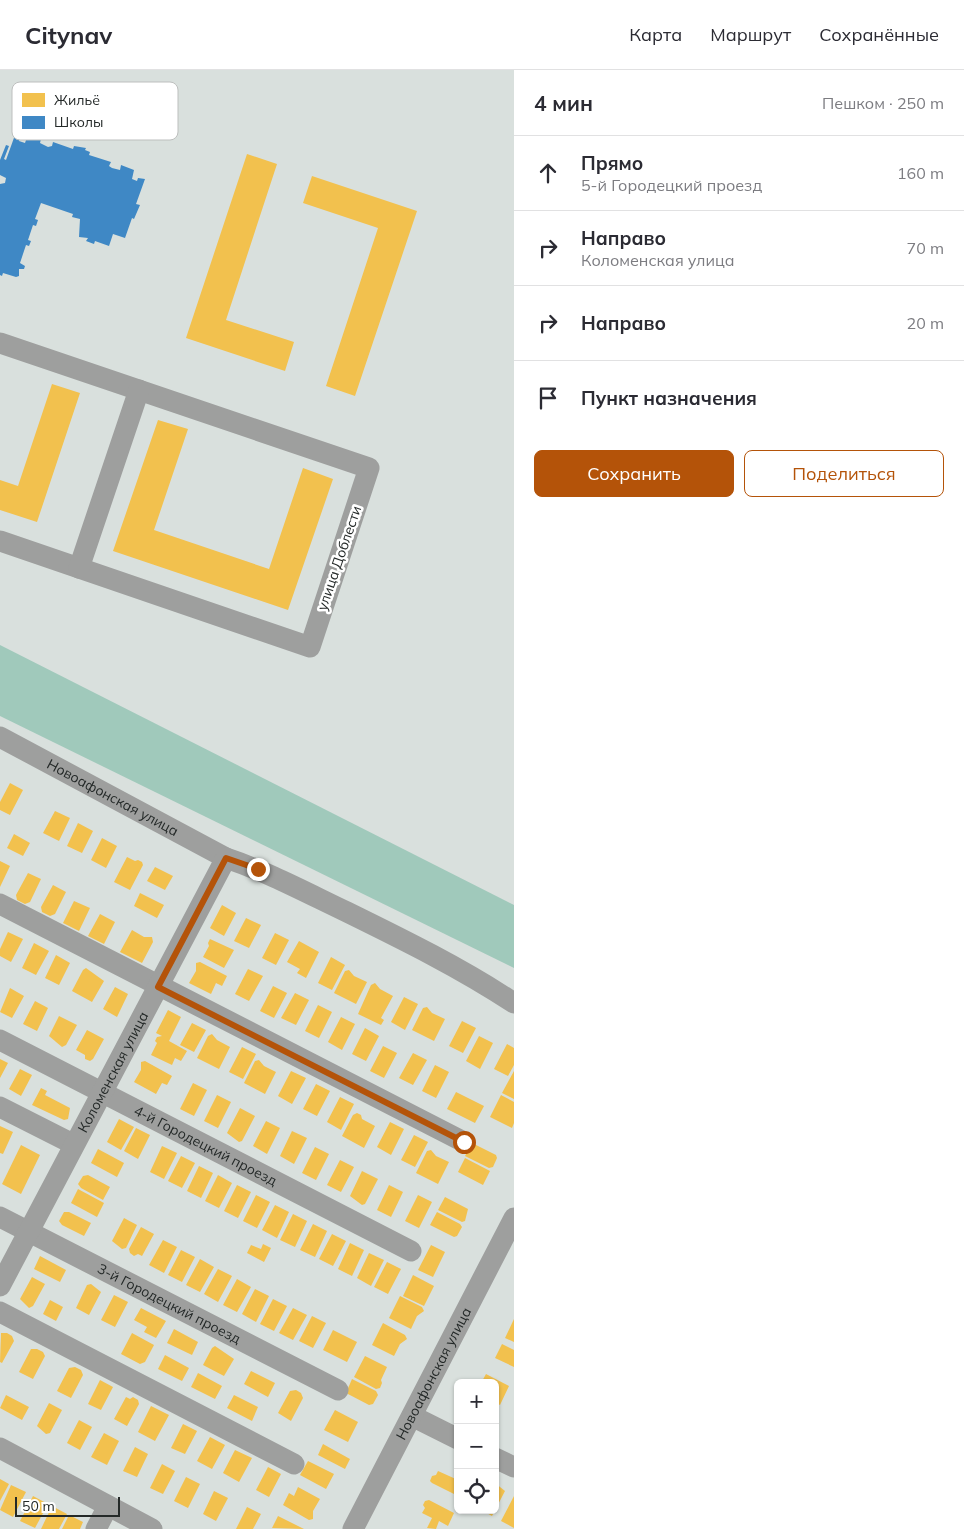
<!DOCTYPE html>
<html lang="ru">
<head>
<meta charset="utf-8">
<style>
  body { margin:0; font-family:Mulish,sans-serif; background:#f7f7f7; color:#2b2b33 }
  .controls { position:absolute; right:15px; bottom:15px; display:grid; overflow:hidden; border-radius:8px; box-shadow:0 1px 4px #0004 }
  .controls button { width:45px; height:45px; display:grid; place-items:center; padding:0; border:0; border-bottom:1px solid #e1e1e2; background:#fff; color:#2b2b33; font:25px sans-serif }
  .scale { position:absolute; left:15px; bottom:12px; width:105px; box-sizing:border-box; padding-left:5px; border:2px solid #242928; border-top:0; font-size:14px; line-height:18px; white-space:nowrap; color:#242928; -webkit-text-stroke:4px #fff; paint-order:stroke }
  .stop { position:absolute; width:15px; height:15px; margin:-11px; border:4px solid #b45309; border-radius:50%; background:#fff }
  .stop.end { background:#b45309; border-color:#fff; box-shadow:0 1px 5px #0008 }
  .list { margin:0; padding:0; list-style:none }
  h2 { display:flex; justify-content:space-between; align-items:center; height:65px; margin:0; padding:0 20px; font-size:21px }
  h2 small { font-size:16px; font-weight:400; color:#7c7c81 }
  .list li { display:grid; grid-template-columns:32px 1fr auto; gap:15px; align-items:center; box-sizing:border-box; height:75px; padding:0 20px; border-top:1px solid #e1e1e2 }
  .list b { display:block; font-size:19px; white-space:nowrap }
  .list p { margin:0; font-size:16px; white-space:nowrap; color:#7c7c81 }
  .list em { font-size:16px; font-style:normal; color:#7c7c81 }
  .actions { display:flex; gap:10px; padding:15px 20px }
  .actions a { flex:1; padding:11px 0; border:1px solid #b45309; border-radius:8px; text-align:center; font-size:18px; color:#b45309 }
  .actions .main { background:#b45309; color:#fff }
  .icon { flex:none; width:28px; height:28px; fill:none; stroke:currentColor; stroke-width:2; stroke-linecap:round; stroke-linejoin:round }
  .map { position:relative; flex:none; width:514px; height:1459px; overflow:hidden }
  header { display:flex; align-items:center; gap:30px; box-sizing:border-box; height:70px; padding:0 25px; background:#fff; border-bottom:1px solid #e1e1e2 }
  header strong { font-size:24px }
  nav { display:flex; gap:28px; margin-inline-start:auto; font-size:18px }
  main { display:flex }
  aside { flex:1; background:#fff }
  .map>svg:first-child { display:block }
  .water { fill:#a0c9bb }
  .homes { fill:#f2c14e }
  .schools { fill:#3f88c5 }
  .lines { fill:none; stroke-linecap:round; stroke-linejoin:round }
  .minor { stroke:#9e9f9e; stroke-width:21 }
  .route { stroke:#b45309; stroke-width:6 }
  .labels { text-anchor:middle; stroke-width:5; stroke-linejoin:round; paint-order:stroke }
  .street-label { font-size:14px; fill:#242928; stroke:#fff }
  .key { fill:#fff; stroke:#bdbfbe; stroke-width:1 }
  .key-label { font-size:14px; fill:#242928 }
</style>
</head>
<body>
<header>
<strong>Citynav</strong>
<nav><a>Карта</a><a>Маршрут</a><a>Сохранённые</a></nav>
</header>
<main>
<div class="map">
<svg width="514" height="1459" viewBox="0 0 514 1459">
  <rect width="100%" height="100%" fill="#d9e0dd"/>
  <!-- water -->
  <path class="water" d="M0,575L514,835V898L0,646Z"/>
  <!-- homes -->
  <g class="homes">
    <path d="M247,84L277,94L226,250L294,272L285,301L186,268Z"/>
    <path d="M312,106L417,141L355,326L326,316L378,158L303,133Z"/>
    <path d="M52,314L80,323L37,452L0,440V410L18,416Z"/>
    <path d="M158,350L188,359L154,460L269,499L303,398L333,409L288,540L113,481Z"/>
    <path d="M10,713L23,720L10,745L0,740V732Z"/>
    <path d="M55,741L70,748L59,771L43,763Z"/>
    <path d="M78,753L93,761L82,783L67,776Z"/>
    <path d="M14,764L30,773L23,786L7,778Z"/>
    <path d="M102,768L117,776L106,798L91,790Z"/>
    <path d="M127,787L135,791L138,790L142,792L143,795L130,820L114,812Z"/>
    <path d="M0,791L10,796L0,817Z"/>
    <path d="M155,797L173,806L165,820L147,811Z"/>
    <path d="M28,803L41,809L30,832L25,834L17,830L16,825Z"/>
    <path d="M53,815L66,822L55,844L50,846L42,842L41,837Z"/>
    <path d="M140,823L164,835L157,848L134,836Z"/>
    <path d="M74,831L90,838L79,861L63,853Z"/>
    <path d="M222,835L236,843L224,866L210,858Z"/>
    <path d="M100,844L115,852L104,874L88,866Z"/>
    <path d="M246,848L261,855L249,878L234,871Z"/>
    <path d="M132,860L144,867H152L153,872L142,893L120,882Z"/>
    <path d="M8,862L23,869L11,892L0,886V879Z"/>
    <path d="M275,863L289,870L276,895L262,888Z"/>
    <path d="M210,869L234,880L224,898L203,887L209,876L208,873Z"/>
    <path d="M299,871L319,882L306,908L297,903L300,899L287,892Z"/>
    <path d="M34,873L49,881L36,905L22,898Z"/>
    <path d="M56,885L70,893L59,915L45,908Z"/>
    <path d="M331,887L345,895L332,920L318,913Z"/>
    <path d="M200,892L227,906L222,916L216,913L211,924L189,913L196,901V893Z"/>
    <path d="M86,898L104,911L92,932L72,921L83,900Z"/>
    <path d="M248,899L263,906L249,931L235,924Z"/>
    <path d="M349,900L354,906L367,912L356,934L334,923L345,901Z"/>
    <path d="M375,913L380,919L393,926L381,948L384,950L381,955L358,944L371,915Z"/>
    <path d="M273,916L287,923L274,948L260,941Z"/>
    <path d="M115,917L128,924L117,947L103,939Z"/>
    <path d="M10,918L24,926L12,948L0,942Z"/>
    <path d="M295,923L309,930L296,955L281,948Z"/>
    <path d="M404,927L418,934L405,960L391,952Z"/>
    <path d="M35,931L48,938L37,961L23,954Z"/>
    <path d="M318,935L332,942L319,968L305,961Z"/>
    <path d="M427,937L432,943L445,949L434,971L412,960L423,938Z"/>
    <path d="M168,940L181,947L169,971L187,981L181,991L175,988L172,995L151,985L157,973L155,971L157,967L162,966L156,963Z"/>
    <path d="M59,946L77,955L66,975L62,977L49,966Z"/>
    <path d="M341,947L355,954L342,980L328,972Z"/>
    <path d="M462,951L476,958L463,983L449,976Z"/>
    <path d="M192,953L206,960L194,982L180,975Z"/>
    <path d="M365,958L379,966L366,991L352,984Z"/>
    <path d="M87,960L104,969L93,989L90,991L85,989V985L76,980Z"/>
    <path d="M212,964L217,970L230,977L219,999L197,988L208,966Z"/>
    <path d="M479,966L493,973L480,999L466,991Z"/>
    <path d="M507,974L514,978V995L508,1006L494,999Z"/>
    <path d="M383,976L397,983L384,1008L370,1001Z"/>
    <path d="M242,977L256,984L243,1009L229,1002Z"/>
    <path d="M413,983L427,990L413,1015L399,1008Z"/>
    <path d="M0,989L8,993L0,1008Z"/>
    <path d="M259,990L264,996L276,1002L265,1024L244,1013L255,991Z"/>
    <path d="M145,991L172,1006L167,1015L162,1013L156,1024L134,1012L141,1000V992Z"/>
    <path d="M435,995L449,1002L436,1028L422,1021Z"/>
    <path d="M20,999L32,1005L21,1026L9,1019Z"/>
    <path d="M291,1001L306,1008L292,1034L278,1026Z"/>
    <path d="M514,1001V1029L502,1023Z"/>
    <path d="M193,1013L207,1020L194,1046L180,1039Z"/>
    <path d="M316,1014L330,1021L317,1046L303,1039Z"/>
    <path d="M41,1018L47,1021L45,1025L70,1038L68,1049L64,1050L32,1035Z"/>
    <path d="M456,1022L484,1036L475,1053L447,1039Z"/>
    <path d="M217,1025L231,1032L218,1058L204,1051Z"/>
    <path d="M501,1025L514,1032V1053L512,1058L490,1047Z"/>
    <path d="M340,1027L354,1034L341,1060L327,1052Z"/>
    <path d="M240,1038L255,1046L242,1071L239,1072L227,1063Z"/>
    <path d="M357,1043L361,1045L362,1049L375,1056L364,1078L342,1066L353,1045Z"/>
    <path d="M119,1049L134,1057L121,1080L107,1072Z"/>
    <path d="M266,1051L280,1058L267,1084L253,1076Z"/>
    <path d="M390,1052L404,1059L391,1085L377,1077Z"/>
    <path d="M0,1056L13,1062L3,1084L0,1083Z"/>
    <path d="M136,1058L150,1065L138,1089L124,1081Z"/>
    <path d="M292,1061L307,1068L294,1094L280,1086Z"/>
    <path d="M414,1065L428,1072L415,1097L401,1090Z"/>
    <path d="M472,1073L496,1085L497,1088L493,1097L489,1098L465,1086Z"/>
    <path d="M21,1075L40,1085L21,1124L2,1114Z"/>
    <path d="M162,1076L177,1083L164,1109L150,1102Z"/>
    <path d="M315,1077L329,1084L316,1110L302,1103Z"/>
    <path d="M98,1079L124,1093L117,1107L91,1093Z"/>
    <path d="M431,1080L436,1086L449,1092L438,1114L416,1103L427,1081Z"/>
    <path d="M181,1086L195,1093L182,1118L168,1111Z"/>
    <path d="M465,1088L490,1101L483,1115L458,1102Z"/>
    <path d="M340,1090L354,1097L341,1122L327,1115Z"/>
    <path d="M199,1096L213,1103L201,1128L187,1121Z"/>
    <path d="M362,1101L378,1109L365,1134L362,1135L350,1126Z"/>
    <path d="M88,1105L110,1117L103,1130L81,1118L78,1114L83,1106Z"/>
    <path d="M218,1105L232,1113L219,1138L205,1131Z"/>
    <path d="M237,1115L251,1122L238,1148L224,1141Z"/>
    <path d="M389,1115L403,1122L391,1147L377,1140Z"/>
    <path d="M78,1119L104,1133L97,1147L71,1133Z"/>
    <path d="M256,1125L270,1132L257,1158L243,1151Z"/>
    <path d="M418,1125L432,1132L419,1158L405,1151Z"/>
    <path d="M445,1127L468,1139L465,1151L462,1152L438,1140Z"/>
    <path d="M275,1135L289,1142L277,1168L262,1160Z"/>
    <path d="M64,1142H69L91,1153L84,1166L62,1155L59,1151Z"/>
    <path d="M437,1142L460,1154L462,1157L457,1166L454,1167L430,1155Z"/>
    <path d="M293,1144L307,1151L295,1177L280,1170Z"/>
    <path d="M124,1148L137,1155L126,1178L122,1179L112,1171Z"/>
    <path d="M313,1154L327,1161L315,1187L300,1180Z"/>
    <path d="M141,1157L154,1164L142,1186L138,1184L134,1186L130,1183L129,1179Z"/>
    <path d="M332,1164L346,1171L333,1196L319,1189Z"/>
    <path d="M163,1170L177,1177L164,1203L149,1195Z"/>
    <path d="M350,1173L364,1180L352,1206L338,1199Z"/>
    <path d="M263,1174L271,1178L264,1192L247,1183L251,1175L261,1179Z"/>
    <path d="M431,1175L445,1182L433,1207L418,1200Z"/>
    <path d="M181,1180L195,1187L182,1212L168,1205Z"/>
    <path d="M369,1183L384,1190L371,1216L357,1208Z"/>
    <path d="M40,1186L66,1200L60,1212L34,1199Z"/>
    <path d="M200,1189L214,1197L200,1222L186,1215Z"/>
    <path d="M387,1192L401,1199L388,1224L374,1217Z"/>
    <path d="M218,1199L232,1206L218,1232L204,1224Z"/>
    <path d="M413,1205L434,1216L424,1236L403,1226Z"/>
    <path d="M32,1207L45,1214L33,1236L29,1238L20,1229Z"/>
    <path d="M237,1209L251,1217L237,1242L223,1235Z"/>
    <path d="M91,1214L101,1222L89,1245L76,1238L87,1215Z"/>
    <path d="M255,1219L269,1226L256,1252L242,1244Z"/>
    <path d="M114,1225L128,1232L115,1257L101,1250Z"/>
    <path d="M400,1226L422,1237L424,1241L417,1246L411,1259L389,1248Z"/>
    <path d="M273,1229L287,1236L274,1261L260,1254Z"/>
    <path d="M50,1230L63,1237L56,1251L43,1244Z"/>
    <path d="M141,1238L166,1251L156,1268L144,1262L147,1257L134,1250Z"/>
    <path d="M293,1238L307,1245L293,1270L279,1263Z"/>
    <path d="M312,1246L326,1253L313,1278L299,1271Z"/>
    <path d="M514,1249V1272L505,1268Z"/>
    <path d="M383,1253L405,1265L407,1269L400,1274L394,1286L372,1275Z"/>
    <path d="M174,1259L198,1272L192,1285L167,1273Z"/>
    <path d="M333,1260L357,1272L347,1292L323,1280Z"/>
    <path d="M1,1263H7L12,1266L14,1271L2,1293L0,1292Z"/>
    <path d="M132,1263L154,1275L145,1292L140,1294L121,1284Z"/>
    <path d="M502,1274L514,1280V1297L495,1288Z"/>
    <path d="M215,1276L234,1289L224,1306L203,1295L212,1278Z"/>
    <path d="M31,1279H37L43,1282L45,1286L33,1309L19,1302Z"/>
    <path d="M165,1285L189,1298L182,1311L158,1299Z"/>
    <path d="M365,1286L387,1297L381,1310L382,1313L380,1318L376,1319L354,1307Z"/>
    <path d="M75,1297L81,1300L83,1305L71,1328L57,1321L69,1298Z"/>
    <path d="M251,1301L275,1313L268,1327L244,1314Z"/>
    <path d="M198,1303L222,1316L215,1329L191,1317Z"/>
    <path d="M486,1304L509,1316L500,1335L495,1332V1313H481Z"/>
    <path d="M352,1309L376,1321L378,1325L373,1334L369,1335L346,1323Z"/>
    <path d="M100,1310L113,1317L101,1340L88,1334Z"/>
    <path d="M296,1320L301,1323L303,1328L291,1351L278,1343L290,1321Z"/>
    <path d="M6,1325L29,1337L22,1350L0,1338Z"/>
    <path d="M234,1325L258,1337L252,1351L227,1338Z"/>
    <path d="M126,1327L130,1329L133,1327L138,1330L139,1334L127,1356L114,1349Z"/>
    <path d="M49,1333L62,1340L50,1363L46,1364L37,1356Z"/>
    <path d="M151,1336L169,1345L155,1371L138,1362Z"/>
    <path d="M335,1340L358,1352L348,1372L324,1360Z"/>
    <path d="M79,1350L92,1357L80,1380L67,1373Z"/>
    <path d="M183,1354L197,1361L185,1384L171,1378Z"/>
    <path d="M104,1363L119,1371L107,1395L91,1387Z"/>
    <path d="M210,1367L225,1375L212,1399L197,1391Z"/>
    <path d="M323,1374L350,1389L345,1399L318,1385Z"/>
    <path d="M135,1377L148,1384L137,1407L123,1401Z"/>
    <path d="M235,1380L252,1388L239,1412L223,1403Z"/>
    <path d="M308,1391L334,1404L326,1419L300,1405Z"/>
    <path d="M162,1394L175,1401L163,1424L150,1418Z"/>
    <path d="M268,1397L281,1404L269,1427L256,1420Z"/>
    <path d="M438,1401L458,1410V1426L432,1413L430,1411L432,1406L436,1405Z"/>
    <path d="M186,1407L200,1414L188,1438L174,1431Z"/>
    <path d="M0,1409L9,1414L0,1431Z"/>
    <path d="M495,1413L505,1421L492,1446L481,1440H495Z"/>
    <path d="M11,1415L26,1422L13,1447L0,1440Z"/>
    <path d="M298,1417L320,1429L313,1441V1449L309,1450L283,1435L289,1423L294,1426Z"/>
    <path d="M214,1421L228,1428L216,1451L203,1444Z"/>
    <path d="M33,1426L48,1434L35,1458L20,1451Z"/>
    <path d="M514,1426V1458L501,1451Z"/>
    <path d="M429,1430L454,1443L448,1456L439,1451L436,1459L427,1458L432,1448L422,1443L425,1438L423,1435L425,1431Z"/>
    <path d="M52,1436L67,1444L59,1459H41Z"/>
    <path d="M247,1437L261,1444L253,1459H236Z"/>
    <path d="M69,1445L83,1452L80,1459H62Z"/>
    <path d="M278,1446L304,1459L272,1458Z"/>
  </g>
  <!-- schools -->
  <path class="schools" d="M28,64L41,69L40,73L48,77L52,76L53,72L73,79L74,76L86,78L85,80L90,82L89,85L111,92L109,96L112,98L120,100L121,95L134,100L132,109L137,111L138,108L145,109L136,134L140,135L134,149L132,148L125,168L113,164L109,176L95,171L94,174L86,171L88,168L79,167L80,149L72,147L73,144L41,133L35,149L38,150L36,156L33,155L28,170L31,171L29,176L26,175L20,193L25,196L24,199H19V206L16,207L3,203L2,206L0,205V114L5,113L6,108L0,105V90L6,75L9,76L4,89L6,90L15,65L20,68L19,71L25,73Z"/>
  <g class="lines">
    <!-- minor -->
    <g class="minor">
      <path d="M0,273L369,398L310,577L0,471"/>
      <path d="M79,498L139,320"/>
      <path id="s1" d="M0,667L226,788C268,802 307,823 347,842C404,870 461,898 514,933"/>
      <path d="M0,834L464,1072"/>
      <path id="s2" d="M0,970L411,1181"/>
      <path d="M0,1037L73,1074"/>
      <path id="s3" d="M0,1147L338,1320"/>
      <path id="s4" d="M0,1216L226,788"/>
      <path d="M0,1242L294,1394"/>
      <path d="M412,1346L458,1369"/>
      <path d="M0,1378L152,1459"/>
      <path d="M495,1388L514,1397"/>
      <path d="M96,1459L108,1436"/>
      <path id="s5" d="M353,1459L514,1148"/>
    </g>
  </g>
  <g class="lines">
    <!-- route -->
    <path class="route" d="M258,799L226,788L158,917L464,1072"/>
  </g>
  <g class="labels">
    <!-- street labels -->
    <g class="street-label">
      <text transform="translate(339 488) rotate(-71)" y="5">улица Доблести</text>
      <text dy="5" stroke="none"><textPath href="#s1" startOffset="128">Новоафонская улица</textPath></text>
      <text dy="5" stroke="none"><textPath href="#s4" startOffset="242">Коломенская улица</textPath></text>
      <text dy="5" stroke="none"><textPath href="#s2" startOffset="231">4-й Городецкий проезд</textPath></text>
      <text dy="5" stroke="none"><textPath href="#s3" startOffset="190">3-й Городецкий проезд</textPath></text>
      <text dy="5" stroke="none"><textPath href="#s5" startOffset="175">Новоафонская улица</textPath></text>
    </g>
  </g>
  <!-- legend -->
  <rect x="12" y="12" width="166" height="58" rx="8" class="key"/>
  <rect x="22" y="23" width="23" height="14" fill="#f2c14e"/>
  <rect x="22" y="46" width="23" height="13" fill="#3f88c5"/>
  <g class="key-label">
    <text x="54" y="35">Жильё</text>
    <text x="54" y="57">Школы</text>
  </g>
</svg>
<div class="controls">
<button>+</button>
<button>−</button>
<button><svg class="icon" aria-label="locate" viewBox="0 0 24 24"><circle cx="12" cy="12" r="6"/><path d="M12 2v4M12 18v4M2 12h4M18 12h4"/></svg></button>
</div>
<div class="scale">50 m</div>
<div class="stop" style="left:464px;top:1072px"></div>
<div class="stop end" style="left:258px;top:799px"></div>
</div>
<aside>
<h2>4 мин<small>Пешком · 250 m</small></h2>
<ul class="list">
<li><svg class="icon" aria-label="ahead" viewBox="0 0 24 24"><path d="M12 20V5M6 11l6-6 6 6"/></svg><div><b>Прямо</b><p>5-й Городецкий проезд</p></div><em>160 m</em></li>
<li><svg class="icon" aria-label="right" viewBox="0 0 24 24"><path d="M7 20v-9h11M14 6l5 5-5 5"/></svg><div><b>Направо</b><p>Коломенская улица</p></div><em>70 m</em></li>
<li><svg class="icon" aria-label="right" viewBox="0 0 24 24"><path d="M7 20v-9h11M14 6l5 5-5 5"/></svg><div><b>Направо</b></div><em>20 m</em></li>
<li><svg class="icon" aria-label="arrive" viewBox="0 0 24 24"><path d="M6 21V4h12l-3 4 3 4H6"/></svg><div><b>Пункт назначения</b></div></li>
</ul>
<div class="actions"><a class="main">Сохранить</a><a>Поделиться</a></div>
</aside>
</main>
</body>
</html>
